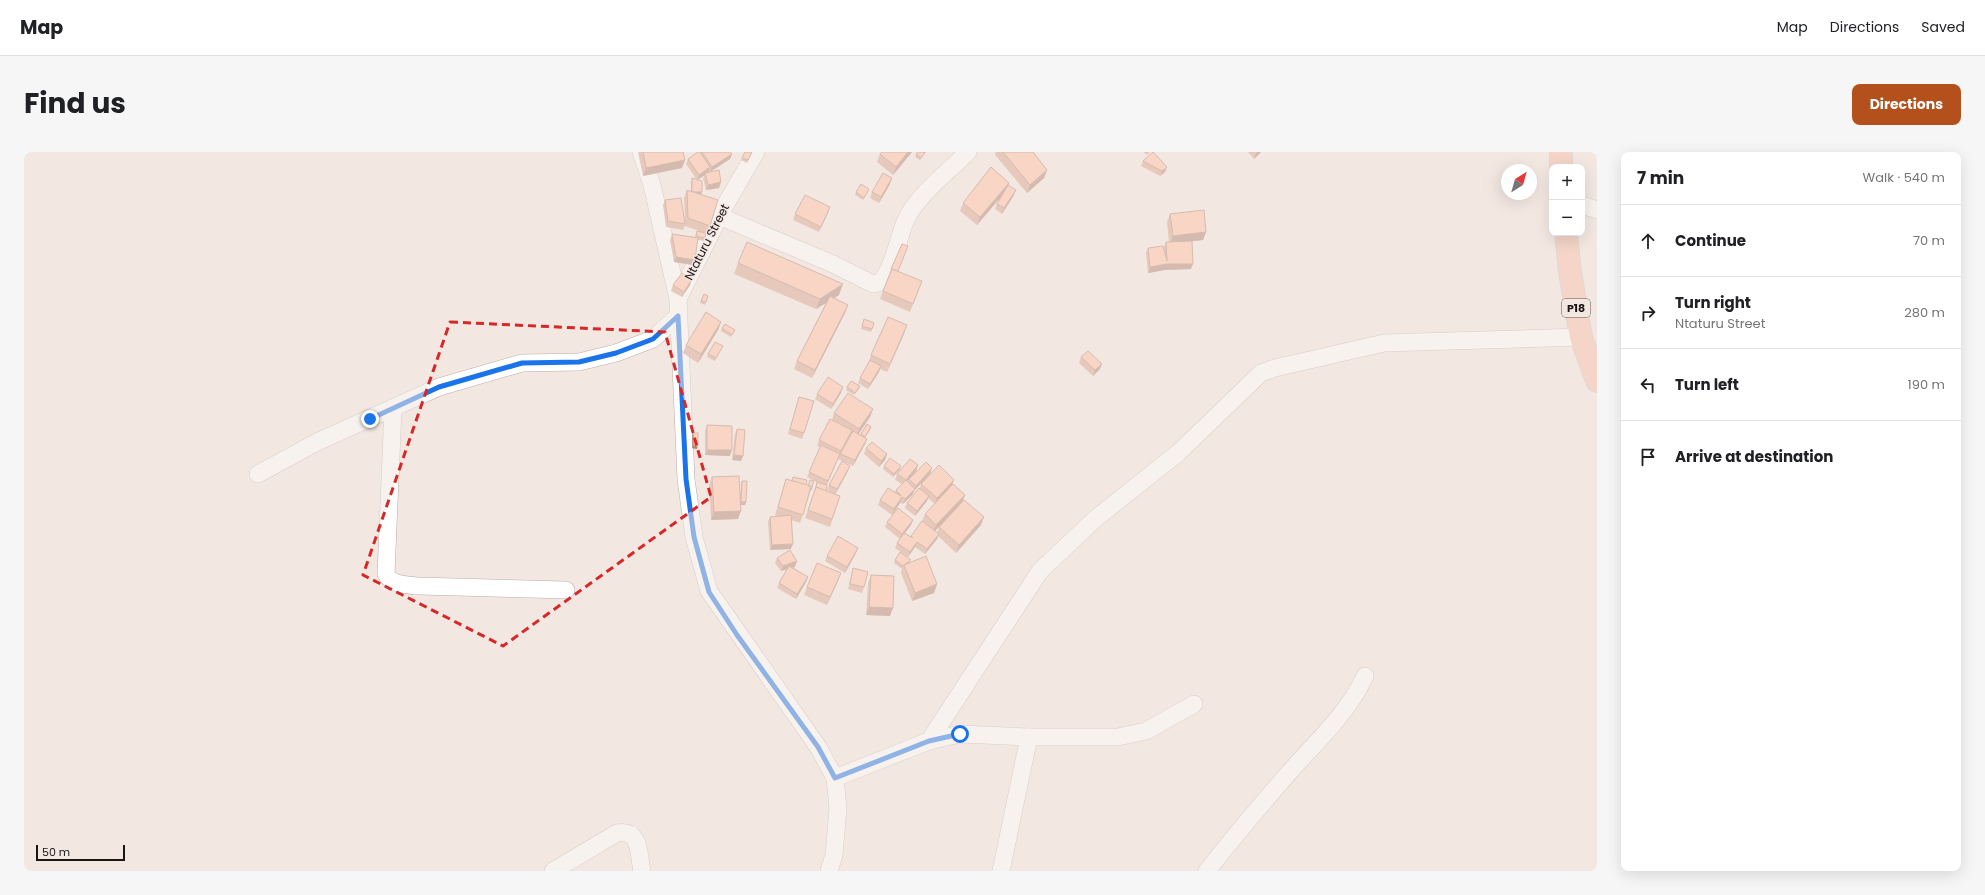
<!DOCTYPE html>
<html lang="en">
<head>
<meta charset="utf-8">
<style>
  body { margin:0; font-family:Poppins,sans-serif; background:#f6f6f6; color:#202124 }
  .controls { position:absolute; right:12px; top:12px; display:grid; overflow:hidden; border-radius:8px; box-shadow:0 4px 16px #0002 }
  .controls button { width:36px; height:36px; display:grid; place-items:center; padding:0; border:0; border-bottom:1px solid #e0e0e0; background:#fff; color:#202124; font:20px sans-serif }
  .compass { position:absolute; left:1477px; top:12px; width:36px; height:36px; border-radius:50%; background:#fff; box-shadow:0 4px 16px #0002; rotate:37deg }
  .scale { position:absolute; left:12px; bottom:10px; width:89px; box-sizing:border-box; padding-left:4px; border:2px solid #1a1614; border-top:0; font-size:11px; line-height:14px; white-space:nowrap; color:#1a1614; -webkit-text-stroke:3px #f3e7e2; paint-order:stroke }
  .stop { position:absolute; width:12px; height:12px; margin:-9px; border:3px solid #1a73e8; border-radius:50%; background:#fff }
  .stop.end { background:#1a73e8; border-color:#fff; box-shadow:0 1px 4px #0008 }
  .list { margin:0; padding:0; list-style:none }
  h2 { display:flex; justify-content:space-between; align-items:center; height:52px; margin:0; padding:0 16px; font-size:17px }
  h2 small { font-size:13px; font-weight:400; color:#757577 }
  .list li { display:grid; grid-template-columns:26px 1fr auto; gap:12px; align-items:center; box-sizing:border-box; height:72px; padding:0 16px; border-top:1px solid #e0e0e0 }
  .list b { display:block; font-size:15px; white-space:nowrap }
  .list p { margin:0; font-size:13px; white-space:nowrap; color:#757577 }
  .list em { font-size:13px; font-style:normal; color:#757577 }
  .icon { flex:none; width:22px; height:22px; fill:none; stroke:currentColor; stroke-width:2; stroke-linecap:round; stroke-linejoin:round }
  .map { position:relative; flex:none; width:1573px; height:719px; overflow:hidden; border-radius:8px }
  header { display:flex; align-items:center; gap:24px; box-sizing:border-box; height:56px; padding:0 20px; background:#fff; border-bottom:1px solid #e0e0e0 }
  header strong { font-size:19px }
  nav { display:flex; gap:22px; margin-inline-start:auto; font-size:14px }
  .intro { display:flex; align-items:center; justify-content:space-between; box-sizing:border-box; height:96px; padding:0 24px }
  h1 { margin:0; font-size:28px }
  .button { padding:10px 18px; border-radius:8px; background:#b4501b; color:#fff; font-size:14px; font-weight:700 }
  main { display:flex; gap:24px; padding:0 24px }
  aside { flex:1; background:#fff; border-radius:8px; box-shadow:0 4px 16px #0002 }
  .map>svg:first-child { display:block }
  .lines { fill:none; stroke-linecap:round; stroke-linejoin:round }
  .minor-casing { stroke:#b9ada8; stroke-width:18 }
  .major-casing { stroke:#c8c7c7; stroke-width:24 }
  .minor { stroke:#fff; stroke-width:17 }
  .major { stroke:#f5bfa7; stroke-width:22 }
  .wall { fill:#daa48c; fill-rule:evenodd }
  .shaded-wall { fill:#b28672 }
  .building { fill:#febfa3; stroke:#b28672 }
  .route { stroke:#1a73e8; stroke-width:5 }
  .marked { fill:none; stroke:#d62828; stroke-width:3; stroke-dasharray:8 5; stroke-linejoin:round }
  .labels { text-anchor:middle; stroke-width:3; stroke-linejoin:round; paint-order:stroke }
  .shield { fill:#f3e7e2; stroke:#5b5552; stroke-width:1 }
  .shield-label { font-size:11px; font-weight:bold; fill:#1a1614 }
  .street-label { font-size:12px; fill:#1a1614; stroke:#f3e7e2 }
</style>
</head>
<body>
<header>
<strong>Map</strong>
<nav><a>Map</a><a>Directions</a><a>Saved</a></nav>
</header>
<div class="intro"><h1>Find us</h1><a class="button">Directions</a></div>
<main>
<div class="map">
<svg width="1573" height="719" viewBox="0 0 1573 719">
  <rect width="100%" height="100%" fill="#f3e7e2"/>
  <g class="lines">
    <defs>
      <g id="minor">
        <path d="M617,0L628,33L654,147"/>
        <path d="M732,0L699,57L654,147L662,327L670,385L685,439L794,595L811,626L814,656L810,703L805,719"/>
        <path d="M1558,53L1573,58"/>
        <path d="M695,64L809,112L849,132C867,132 874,85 881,70C892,44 924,20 944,0"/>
        <path d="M369,257L362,422C368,434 384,433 396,434L542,438"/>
        <path d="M234,322L293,290L415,235L498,211L555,210L592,201L629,187L654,164"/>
        <path d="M905,589L1016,419L1071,367L1154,301L1237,221L1251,216L1360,191L1557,185"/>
        <path d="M811,626L905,589L936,582L1005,585H1094L1122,579L1170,552"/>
        <path d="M529,719L593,681C617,677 614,700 618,719"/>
        <path d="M977,719L1005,585"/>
        <path d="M1183,719C1211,683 1240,649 1270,615C1296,586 1325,559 1341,524"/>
      </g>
      <g id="major">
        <path d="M1537,0V15"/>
        <path d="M1542,81L1546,120L1557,185L1573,229"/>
      </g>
    </defs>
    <!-- minor casing -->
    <use href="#minor" class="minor-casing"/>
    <!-- major casing -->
    <use href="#major" class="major-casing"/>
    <!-- minor -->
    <use href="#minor" class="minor"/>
    <!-- major -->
    <use href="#major" class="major"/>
  </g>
  <!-- wall -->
  <g class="wall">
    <path d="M614,0H659L661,8L658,16L619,24Z"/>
    <path d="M674,0H706L708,2L706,7L686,20L697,30L695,36L682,38L679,26L681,23L673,28L678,40L677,42H676L686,74L683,82L682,81L680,89L674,88L669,113L650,110L646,88L648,82L671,85L673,79L678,80L661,74V73L659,78L642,75L639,53L641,48L661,71L660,46L663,38L667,39V29L668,26L673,28L662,12L664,7Z"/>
    <path d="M721,0H728L723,11L717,8Z"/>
    <path d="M888,0L869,23L853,10L856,2Z"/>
    <path d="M902,0L896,8L891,5L892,2Z"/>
    <path d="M972,0H1009L1023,18L1020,26L1003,41L971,3Z"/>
    <path d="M1119,0H1126L1123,3Z"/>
    <path d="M1224,0H1237L1230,7Z"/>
    <path d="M1119,9L1141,20L1136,24L1117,14Z"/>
    <path d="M985,31L984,33L990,43L978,62L971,57L973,52L977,45L953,73L936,59L939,51Z"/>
    <path d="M866,32L855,51L846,46L848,40Z"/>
    <path d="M832,40H844L839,48L831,43Z"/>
    <path d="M806,55L795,80L769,68L771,62Z"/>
    <path d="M1146,62L1182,80L1179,88L1168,89L1167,117L1141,118L1124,121L1122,101L1124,96L1140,95L1142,90H1145L1143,70Z"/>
    <path d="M714,111L815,143L810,146L824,153L821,161L788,226L770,217L773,209L802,151L792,157L710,122Z"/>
    <path d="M867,117L875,119L895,137L886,160L856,147Z"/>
    <path d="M649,133H666L658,145L647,139Z"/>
    <path d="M680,142L684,144L681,153L676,151Z"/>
    <path d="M840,167L850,171L847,180L837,177Z"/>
    <path d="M697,170L694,178L674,211L659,201L662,193Z"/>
    <path d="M698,176L711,178L707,185L697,179Z"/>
    <path d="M880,182L863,220L856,217L844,237L834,231L836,226L844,212L847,203Z"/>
    <path d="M699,194L691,209L683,205L684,202Z"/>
    <path d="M1057,205L1076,217L1069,224L1055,211Z"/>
    <path d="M836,234L835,237L830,243L822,238L823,235Z"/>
    <path d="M817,241L807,257L791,247L793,242Z"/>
    <path d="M775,245L780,281L778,287L764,282Z"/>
    <path d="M849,257L846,265L834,282L836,283L843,272L847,275L846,278L841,286V292L829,314L814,307L803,333L802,339L807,340L803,338L805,333L824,319L811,342L816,344L806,375L781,366L793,330L794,331L783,325L796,295L793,294L795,288L808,268L810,261ZM826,282L828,283L818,298Z"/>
    <path d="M683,273L706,304L681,303V279Z"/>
    <path d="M713,277L719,304L717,309L708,308L711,282Z"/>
    <path d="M669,281L673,297L668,296V284Z"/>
    <path d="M842,296L863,302L861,308L855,315L840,302Z"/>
    <path d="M894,313L892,319L883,329L884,330L885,327L906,322L890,339L889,342L879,352L876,351L868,363L854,353L856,348L871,340L872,338L878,332L871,328L873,322Z"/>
    <path d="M860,314L876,317L869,325L859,317Z"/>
    <path d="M688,325L716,351L717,332L718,329L722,350L721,353H716L714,367L687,368L685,333Z"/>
    <path d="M762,327L784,333L790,329L776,371L767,368V397L746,398L744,370L746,365L754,364L751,363Z"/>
    <path d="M897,332H929L941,343L938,350L957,373L932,401L914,384L913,387L901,402L891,395L884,405L871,396L873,391L876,387L861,375L863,370L889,368L887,373L881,381L886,385L898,369L901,362L911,352L904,346L903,349L891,364L881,356L883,351L896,336ZM923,367L915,375L913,381L911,379Z"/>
    <path d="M834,396L832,401L821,421L801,409L803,404Z"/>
    <path d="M753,406L771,415H768L784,425L782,430L772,447L753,436L755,431L763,417L757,419L751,411Z"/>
    <path d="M871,408L886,410L913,432L910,441L888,449L877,421L878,416V417L870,411Z"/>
    <path d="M829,416L840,435L838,441L824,437Z"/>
    <path d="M817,421L803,453L780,443L783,435Z"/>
    <path d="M847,423L866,464L842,463L844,431Z"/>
  </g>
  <!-- shaded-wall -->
  <g class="shaded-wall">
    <path d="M884,0H888L869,23L872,15Z"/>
    <path d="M1233,0H1237L1230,7L1232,1Z"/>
    <path d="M708,2L706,7L686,20L688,15Z"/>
    <path d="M661,8L658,16L619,24L622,16Z"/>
    <path d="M686,15L684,20L682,22L681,21V23L673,28L675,23Z"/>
    <path d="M1143,15L1141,20L1136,24L1138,19Z"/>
    <path d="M1023,18L1020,26L1003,41L1006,33Z"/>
    <path d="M868,26L866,32L855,51L857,45Z"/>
    <path d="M697,30L695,36L682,38L684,33Z"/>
    <path d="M985,31L982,39L953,73L956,65Z"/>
    <path d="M992,38L990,43L978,62L980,56Z"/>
    <path d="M668,40H678L677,42L667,43Z"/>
    <path d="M806,55L804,61L795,80L797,75Z"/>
    <path d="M1182,80L1179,88L1146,92L1149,84Z"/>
    <path d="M652,105L671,108L669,113L650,110Z"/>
    <path d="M1143,112H1169L1167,117L1141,118L1124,121L1126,115Z"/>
    <path d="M668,127L666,133L658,145L660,140Z"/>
    <path d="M819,132L815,143L792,157L796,147Z"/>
    <path d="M824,153L821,161L788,226L791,218Z"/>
    <path d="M697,170L694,178L674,211L677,202Z"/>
    <path d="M883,173L880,182L863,220L866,212Z"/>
    <path d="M1078,212L1076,217L1069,224L1071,218Z"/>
    <path d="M857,214L855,220L844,237L846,232Z"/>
    <path d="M819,235L817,241L807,257L809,252Z"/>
    <path d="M849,257L846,265L832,286L835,277Z"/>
    <path d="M828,278L826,283L816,302L802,334L817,299Z"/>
    <path d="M843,287L841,292L829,314L831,308Z"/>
    <path d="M669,294H674L673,297L668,296Z"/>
    <path d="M683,298H708L706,304L681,303Z"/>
    <path d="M863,302L861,308L855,315L857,309Z"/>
    <path d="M710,303L719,304L717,309L708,308Z"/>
    <path d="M894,313L892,319L880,333L882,328Z"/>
    <path d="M826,314L824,319L811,343L813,337Z"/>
    <path d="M877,314L876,317L869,325L870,322Z"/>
    <path d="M908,316L906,322L890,339L889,342L879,352L881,347L890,337L892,334Z"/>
    <path d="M930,328L928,334L911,352L913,346Z"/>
    <path d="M941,343L938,351L909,381L912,373Z"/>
    <path d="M905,344L903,349L891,364L893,359Z"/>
    <path d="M878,345L876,351L868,363L870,357Z"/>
    <path d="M717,350H722L721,353H716Z"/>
    <path d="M717,359L714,367L687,368L690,360Z"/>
    <path d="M960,365L957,373L932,401L935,393Z"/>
    <path d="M889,368L887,373L876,387L878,382Z"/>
    <path d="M915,382L913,387L901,402L903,397Z"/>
    <path d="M893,390L891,395L884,405L886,400Z"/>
    <path d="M769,392L767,397L746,398L748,393Z"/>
    <path d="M834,396L832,401L821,421L823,415Z"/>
    <path d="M773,409L771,415L757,419L759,414Z"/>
    <path d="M817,421L814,429L803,453L806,445Z"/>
    <path d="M784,425L782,430L772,447L773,442Z"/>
    <path d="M913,432L910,441L888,449L891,441Z"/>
    <path d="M845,455L869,456L866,464L842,463Z"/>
  </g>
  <!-- building -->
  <g class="building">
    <path d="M619,0H659L661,8L622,16Z"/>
    <path d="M674,0H676L686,15L675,23L664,7Z"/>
    <path d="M678,0H706L708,2L688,15Z"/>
    <path d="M721,0H728L724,8L718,6Z"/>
    <path d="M858,0H884L872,15L856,2Z"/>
    <path d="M894,0H901L897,6L892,2Z"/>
    <path d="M979,0H1009L1023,18L1006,33Z"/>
    <path d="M1129,0L1143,15L1138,19L1119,9Z"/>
    <path d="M967,15L985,31L956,65L939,51Z"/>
    <path d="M695,18L697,30L684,33L681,21Z"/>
    <path d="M859,21L868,26L857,45L848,40Z"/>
    <path d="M668,26L678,29V40H668Z"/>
    <path d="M837,32L845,37L840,46L832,40Z"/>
    <path d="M984,33L992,38L980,56L973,52Z"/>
    <path d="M663,38L694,48L686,74L664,66Z"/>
    <path d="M781,43L806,55L797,75L771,62Z"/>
    <path d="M657,46L661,72L644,69L641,48Z"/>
    <path d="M1180,58L1182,80L1149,84L1146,62Z"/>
    <path d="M673,79L682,81L681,86L672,84Z"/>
    <path d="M648,82L674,86L671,108L652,105Z"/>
    <path d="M1168,89L1169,112H1143L1126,115L1124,96L1139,94L1143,109L1142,90Z"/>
    <path d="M723,90L819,132L796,147L714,111Z"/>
    <path d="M878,92L884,94L874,119L868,117H867Z"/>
    <path d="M868,117L898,129L889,152L859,139Z"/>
    <path d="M658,121L668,127L660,140L649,133Z"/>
    <path d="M680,142L684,144L682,150L677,149Z"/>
    <path d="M806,144L824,153L791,218L773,209Z"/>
    <path d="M682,160L697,170L677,202L662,193Z"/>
    <path d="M864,165L883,173L866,212L847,203Z"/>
    <path d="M840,167L850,171L848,177L838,174Z"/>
    <path d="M701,172L711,178L708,183L698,176Z"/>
    <path d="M691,190L699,194L692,206L684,202Z"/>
    <path d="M1064,199L1078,212L1071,218L1057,205Z"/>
    <path d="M846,208L857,214L846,232L836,226Z"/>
    <path d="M804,225L819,235L809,252L793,242Z"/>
    <path d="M827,229L836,234L831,241L823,235Z"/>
    <path d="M824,241L849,257L835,277L810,261Z"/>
    <path d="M775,245L790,249L780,281L766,277Z"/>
    <path d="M806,267L828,278L817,299L795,288Z"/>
    <path d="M843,272L847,275L841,285L837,282Z"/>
    <path d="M683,273L708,274V298H683Z"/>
    <path d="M713,277L721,278L719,304L710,303Z"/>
    <path d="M829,279L843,287L831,308L816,302Z"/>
    <rect x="669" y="281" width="5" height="13"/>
    <path d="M848,290L863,302L857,309L842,296Z"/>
    <path d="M797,293L816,302L804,329L785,320Z"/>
    <path d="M866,306L877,314L870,322L860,314Z"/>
    <path d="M886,307L894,313L882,328L873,322Z"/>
    <path d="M818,309L826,314L813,337L805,333Z"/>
    <path d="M902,310L908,316L892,334L885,327Z"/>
    <path d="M915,313L930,328L913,346L897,332Z"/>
    <path d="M715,324L717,359L690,360L688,325Z"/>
    <path d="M769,325L783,328L782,333L768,329Z"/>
    <path d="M762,327L787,334L779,363L754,355Z"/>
    <path d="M786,328L790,329L787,338H786L787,334H784Z"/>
    <path d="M882,328L891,337L881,347L878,345L870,357L856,348L864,336L877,344L872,338Z"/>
    <path d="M718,329H723L722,350H717Z"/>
    <path d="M793,330L803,333L802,339L792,335Z"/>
    <path d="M929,332L941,343L912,373L901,362Z"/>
    <path d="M792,335L816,344L808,367L784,358Z"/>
    <path d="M895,336L905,344L893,359L883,351Z"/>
    <path d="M940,348L960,365L935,393L915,375Z"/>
    <path d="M874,356L889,368L878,382L863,370Z"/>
    <path d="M767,363L769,392L748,393L746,365Z"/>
    <path d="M898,369L915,382L903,397L893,390L886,400L873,391L880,381L889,386L887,384Z"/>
    <path d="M814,384L834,396L823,415L803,404Z"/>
    <path d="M766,398L773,409L759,414L753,406Z"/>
    <path d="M876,400L887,408L880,413L879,414L871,408Z"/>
    <path d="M902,404L913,432L891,441L880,413Z"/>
    <path d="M793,411L817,421L806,445L783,435Z"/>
    <path d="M765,414L784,425L773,442L755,431Z"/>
    <path d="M829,416L844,420L840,435L826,432Z"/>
    <path d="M847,423L870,424L869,456L845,455Z"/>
  </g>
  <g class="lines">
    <!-- route -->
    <path class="route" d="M346,267L415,235L498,211L555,210L592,201L629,187L654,164L662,327L670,385L685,440L713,483L794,595L811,626L905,589L936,582"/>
  </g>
  <!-- marked area -->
  <path d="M0 0H1573V719H0ZM426,170L641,180L687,345L479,494L339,423Z" fill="#f3e7e2" fill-opacity=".55" fill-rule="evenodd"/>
  <path class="marked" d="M426,170L641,180L687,345L479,494L339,423Z"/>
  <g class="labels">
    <!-- shield labels -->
    <rect class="shield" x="1538" y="147" width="28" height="18" rx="3"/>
    <g class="shield-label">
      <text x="1552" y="160">P18</text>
    </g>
    <!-- street labels -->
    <g class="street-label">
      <text transform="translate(683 90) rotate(-63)" y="4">Ntaturu Street</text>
    </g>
  </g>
</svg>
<div class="controls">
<button>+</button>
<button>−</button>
</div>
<svg class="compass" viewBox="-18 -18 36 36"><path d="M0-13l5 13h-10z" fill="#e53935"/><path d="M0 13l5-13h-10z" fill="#757577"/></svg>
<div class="scale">50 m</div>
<div class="stop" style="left:936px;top:582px"></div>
<div class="stop end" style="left:346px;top:267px"></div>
</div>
<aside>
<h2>7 min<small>Walk · 540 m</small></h2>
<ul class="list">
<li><svg class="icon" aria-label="ahead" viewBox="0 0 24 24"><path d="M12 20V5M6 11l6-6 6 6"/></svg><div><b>Continue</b></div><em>70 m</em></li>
<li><svg class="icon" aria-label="right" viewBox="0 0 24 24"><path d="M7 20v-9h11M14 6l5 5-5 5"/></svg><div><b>Turn right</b><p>Ntaturu Street</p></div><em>280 m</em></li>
<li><svg class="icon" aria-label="left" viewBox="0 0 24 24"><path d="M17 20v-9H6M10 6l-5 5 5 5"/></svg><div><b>Turn left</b></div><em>190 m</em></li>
<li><svg class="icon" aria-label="arrive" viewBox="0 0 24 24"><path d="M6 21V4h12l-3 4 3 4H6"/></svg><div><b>Arrive at destination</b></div></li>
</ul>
</aside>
</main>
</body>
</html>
